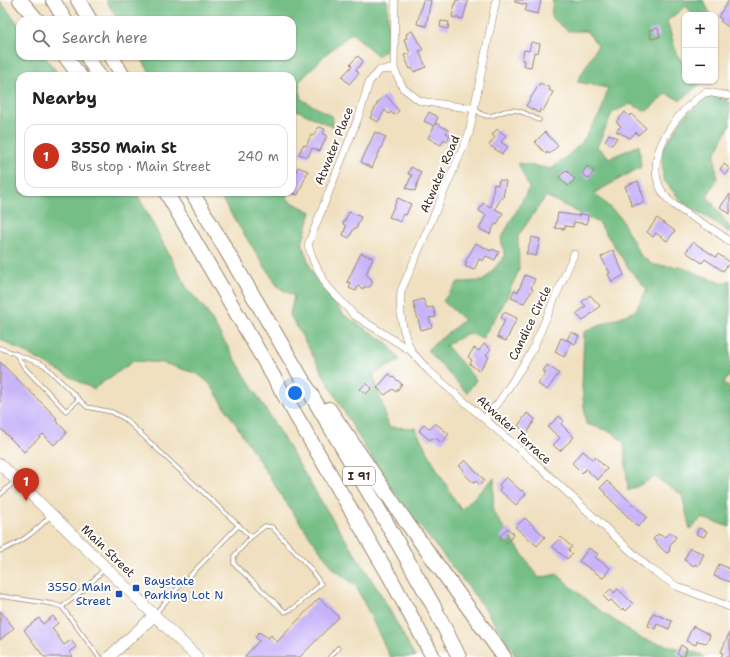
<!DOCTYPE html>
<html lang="en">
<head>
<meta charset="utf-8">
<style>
  body { margin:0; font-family:"Shantell Sans",sans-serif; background:#f2f2f2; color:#222 }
  .controls { position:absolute; right:12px; top:12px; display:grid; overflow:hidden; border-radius:8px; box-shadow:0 1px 3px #0004 }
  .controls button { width:36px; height:36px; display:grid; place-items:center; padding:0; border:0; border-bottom:1px solid #e0e0e0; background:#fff; color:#222; font:20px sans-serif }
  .you { position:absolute; left:295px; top:393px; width:14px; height:14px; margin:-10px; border:3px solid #fff; border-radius:50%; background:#1a73e8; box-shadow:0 0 0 6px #1a73e833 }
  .badge { display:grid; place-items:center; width:26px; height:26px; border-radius:50%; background:#c8321e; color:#fff; font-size:13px; font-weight:700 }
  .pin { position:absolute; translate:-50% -33px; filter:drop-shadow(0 1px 2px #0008) }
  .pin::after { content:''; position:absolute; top:21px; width:14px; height:12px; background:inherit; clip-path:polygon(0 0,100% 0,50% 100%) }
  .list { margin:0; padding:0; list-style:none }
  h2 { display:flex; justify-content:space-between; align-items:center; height:52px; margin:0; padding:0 16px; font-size:17px }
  h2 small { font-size:13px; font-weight:400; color:#767676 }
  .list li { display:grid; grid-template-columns:26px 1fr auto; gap:12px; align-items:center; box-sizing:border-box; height:64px; margin:0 8px 8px; padding:0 8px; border:1px solid #e0e0e0; border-radius:12px }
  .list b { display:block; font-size:15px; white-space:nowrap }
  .list p { margin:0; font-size:13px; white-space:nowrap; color:#767676 }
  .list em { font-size:13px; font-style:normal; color:#767676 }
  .icon { flex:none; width:22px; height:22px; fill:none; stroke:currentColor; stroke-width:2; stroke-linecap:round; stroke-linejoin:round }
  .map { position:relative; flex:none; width:730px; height:657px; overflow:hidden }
  .search { position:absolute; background:#fff; box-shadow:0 1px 3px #0004; left:16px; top:16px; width:280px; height:44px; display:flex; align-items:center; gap:10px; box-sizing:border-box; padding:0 14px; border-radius:12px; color:#767676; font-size:15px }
  .panel { position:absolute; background:#fff; box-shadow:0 1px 3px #0004; left:16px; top:72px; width:280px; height:124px; border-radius:12px }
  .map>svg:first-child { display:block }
  .forest { fill:#74be86; stroke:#587452 }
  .building { fill:#c7b3f9 }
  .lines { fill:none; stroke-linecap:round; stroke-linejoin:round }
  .service-casing { stroke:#96856f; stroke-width:5 }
  .minor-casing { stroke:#96856f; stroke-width:8 }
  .secondary-casing { stroke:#96856f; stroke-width:12 }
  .motorway-casing { stroke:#96856f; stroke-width:16 }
  .service { stroke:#fff; stroke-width:3.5 }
  .minor { stroke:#fff; stroke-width:7 }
  .secondary { stroke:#fff; stroke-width:11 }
  .motorway { stroke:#fff; stroke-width:14 }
  .transit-dot { fill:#1a4fb4; stroke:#fff; stroke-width:1.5 }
  .labels { text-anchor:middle; stroke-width:4; stroke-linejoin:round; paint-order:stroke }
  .shield { fill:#fff; stroke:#766a62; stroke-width:1 }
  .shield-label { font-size:11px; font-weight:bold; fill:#3b2a1e }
  .street-label { font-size:12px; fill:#3b2a1e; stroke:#fff }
  .transit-label { font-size:12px; fill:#164399; stroke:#fff; text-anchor:start }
</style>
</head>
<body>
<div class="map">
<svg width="730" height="657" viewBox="0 0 730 657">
  <rect width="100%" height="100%" fill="#fff"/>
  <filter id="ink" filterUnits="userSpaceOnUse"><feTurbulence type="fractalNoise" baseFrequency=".025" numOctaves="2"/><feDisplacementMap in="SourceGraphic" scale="8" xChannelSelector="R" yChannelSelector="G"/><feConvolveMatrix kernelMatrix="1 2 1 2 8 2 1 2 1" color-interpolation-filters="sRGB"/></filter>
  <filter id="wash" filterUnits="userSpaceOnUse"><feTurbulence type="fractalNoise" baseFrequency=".012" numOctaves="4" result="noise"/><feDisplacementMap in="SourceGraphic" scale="16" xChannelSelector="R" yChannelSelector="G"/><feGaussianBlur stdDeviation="0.9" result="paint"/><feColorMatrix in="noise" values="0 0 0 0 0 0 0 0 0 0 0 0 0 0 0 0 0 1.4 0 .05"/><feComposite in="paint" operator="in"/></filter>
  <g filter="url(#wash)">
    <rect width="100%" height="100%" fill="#f0e0c0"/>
    <!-- forest -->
    <g class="forest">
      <path d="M106,0H387L389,46L378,56L352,33L326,54L299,82L301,99L333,117V127L292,108V76H152L140,56H292V20H118Z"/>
      <path d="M553,0H703L711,15H693L686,6L667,21L677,55L685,65V81H699L701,83L681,100L666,94L647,111L630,104L612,113L597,147L610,158L639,145L641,167L594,193L620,217L641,256L653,265L681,267L723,284L730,280V375L723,384L730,387V527L702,518L690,529L682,495L655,477L628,491L624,443L612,432L586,424L582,387L584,332L635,311L647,290L628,267L599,223L546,196L518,236L519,270L504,303L483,338L468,333L446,345L476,380L467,393L427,350L464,320L443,301L458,282L483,281L505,256L501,239L529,188L518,163L552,169L581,144L601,112L608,88L577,82L598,45L586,31H568L551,17Z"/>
      <path d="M0,1L20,26V56H44L60,76H20V192H136L188,290L203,306L326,509L382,596L415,657H390L356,586L334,569L290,509L210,384L198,374L163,363L134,361L93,389L0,339Z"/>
      <path d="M715,96L730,102V125L715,154L717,179L707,196L730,228V233L718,224L682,202L663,179L662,150L684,117L702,100Z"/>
      <path d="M217,192H286L288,200L311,212L302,244L314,277L344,315L387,343L400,361L373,374L389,427L415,428L440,475L461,510L494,478L493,512L539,578L557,574L592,605L642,639L701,654L704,657H516C481,595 430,544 390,486C353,432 323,372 290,315L294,296L278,287Z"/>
    </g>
    <g id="blocks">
      <!-- building -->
      <g class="building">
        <path d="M423,0H431L426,26L417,24Z"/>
        <path d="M456,0L468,1L463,19L452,17Z"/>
        <path d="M515,0H541L538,14L525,11L527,5L515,2Z"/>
        <path d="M729,0H730V28L720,21L722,19L718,17Z"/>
        <path d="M441,21L449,22L448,29L440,27Z"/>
        <path d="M658,28L660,37L651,39L649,30Z"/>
        <path d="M412,31L423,50L419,51L426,67L414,72L412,68L410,69L404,55L410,53L404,39L407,38L406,34Z"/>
        <path d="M531,42L540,44L538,53L534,52L531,67L524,66L525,61L522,60L524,50L529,51Z"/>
        <path d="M358,56L363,61L356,70L359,73L349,84L342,77L352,66L350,64Z"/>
        <path d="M540,83L550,88L549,90L553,92L543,111L540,109L539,113L526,106Z"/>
        <path d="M386,95L399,111L394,115L391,112L389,114L385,110L378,122L370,118L378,102Z"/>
        <path d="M429,112L438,117L434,126L424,121Z"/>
        <path d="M625,112L629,116L631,114L646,128L638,135L636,132L630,138L616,131L621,126L616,122Z"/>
        <path d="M436,123L448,130L446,133L450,135L447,141L444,139L441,145L428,138Z"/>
        <path d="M319,127L325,129L323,134L327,135L320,151L312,148L308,157L299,154L303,145L306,146L311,135L313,136Z"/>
        <path d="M497,129L506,136L501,142L508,147L502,154L489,145L495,137L492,135Z"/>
        <path d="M375,132L386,137L372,168L361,162Z"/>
        <path d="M545,132L558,146L549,154L547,152L546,154L535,142Z"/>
        <path d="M609,134L617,138L612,145L605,141Z"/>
        <path d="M724,164L730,169L726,175L720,169Z"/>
        <path d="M587,166L594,171L589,179L582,174Z"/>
        <path d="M298,167L308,171L298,195L292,193V180Z"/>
        <path d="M411,167L421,172L415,191L406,188L412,175L408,174Z"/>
        <path d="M566,170L575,179L568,186L559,177Z"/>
        <path d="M499,180L506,181L503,198H501L495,209L503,213L497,225L495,224L490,234L479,229L486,215L479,211L483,203L491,207L494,184L498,185Z"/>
        <path d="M638,181L645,202L632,206L625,186Z"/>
        <path d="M730,194V214L720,207Z"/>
        <path d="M398,198L411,204L406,215L403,214L400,222L389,217Z"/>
        <path d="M349,212L361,217L356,229L354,228L349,238L343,235L346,226L343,224Z"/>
        <path d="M558,213L579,216V214L588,215L587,224L574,222L573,227L565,226V229L555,228Z"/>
        <path d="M657,218L675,231L667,241L656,233L653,237L647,232Z"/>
        <path d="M532,237L540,239L536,256L526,254Z"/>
        <path d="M693,242L716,257L718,254L730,262L723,271L705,259L702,263L686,252Z"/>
        <path d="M476,243L491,251L492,249L499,252L495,260L486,256L483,261L479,259L474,270L465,266L467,262H465Z"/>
        <path d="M613,250L624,275L612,282L608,274L610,273L601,257Z"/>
        <path d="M361,253L373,258L366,274L372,280V284L370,287H364L363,289L358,286L356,291L349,288L351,283L347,282Z"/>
        <path d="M525,275L535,279L531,288L533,289L524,303L511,298L514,290L518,292Z"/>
        <path d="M590,295L600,306L583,321L576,314L586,306L582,302Z"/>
        <path d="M423,299L427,308L433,307L436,317L429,318L432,327L421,330L413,302Z"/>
        <path d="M504,312L517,318L506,341L497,337L505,320L501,318Z"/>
        <path d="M571,332L579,336L575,344L567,340Z"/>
        <path d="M561,338L571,342L564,357L555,352Z"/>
        <path d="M484,344L491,349L486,355L489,357L479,371L470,364L472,360L468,357L474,348L479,351Z"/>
        <path d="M0,362L57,418L55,420L66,431V434L54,445L43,434L24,452L0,428Z"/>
        <path d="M547,365L559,373L547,390L538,384L546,372L543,371Z"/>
        <path d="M389,374L402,384L396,392L393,389L385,395L377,388Z"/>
        <path d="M366,383L372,388L366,394L360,389Z"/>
        <path d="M527,413L535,419L527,434L518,426Z"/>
        <path d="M559,416L564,421L561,424L574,437L560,451L553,445L560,438L548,427Z"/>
        <path d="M435,423L449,434L442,443L436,438L434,440L432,438L430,440L419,431L424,424L430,429Z"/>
        <path d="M583,451L593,460L595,457L607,469L598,480L586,469L582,473L572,463Z"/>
        <path d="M465,460L484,480L480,485L476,481L474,483L462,472L464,470L459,466Z"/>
        <path d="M506,477L521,491L522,490L526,494L516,505L499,490L501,487L499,485Z"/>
        <path d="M607,481L647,517L638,527L606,495L607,494L600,488Z"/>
        <path d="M525,518L545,537L537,546L515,527Z"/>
        <path d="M507,528L514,534L507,543L500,537Z"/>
        <path d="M699,528L707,531L704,537L696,534Z"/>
        <path d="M671,533L676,537L670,545L669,552L666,553L653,539L658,534L664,537Z"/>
        <path d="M561,537L572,547L568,550L572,554L567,559L552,546Z"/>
        <path d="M589,548L598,554L595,557L610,568L603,578L579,561Z"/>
        <path d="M690,548L704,554L698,566L695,564L694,566L684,560Z"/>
        <path d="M719,564L730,569V582L714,576Z"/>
        <path d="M611,589L614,593L618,589L633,604L626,611L623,608L621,610L611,600L609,602L603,596Z"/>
        <path d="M319,598L339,617L300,657H244L259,641L255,637L259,632L268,638L271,635L277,642Z"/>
        <path d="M0,611L14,628L0,640Z"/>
        <path d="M653,613L672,621L669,629L657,624L655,629L648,626Z"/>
        <path d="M53,616L58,623L52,628L64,645L71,640L76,647L69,652L73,657H44L24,630L39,618L43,624Z"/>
        <path d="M693,626L710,635L707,643L697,641L696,645L686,641Z"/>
        <path d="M730,631V657H721L723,653L721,652Z"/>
        <path d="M681,645L687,649L684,657L677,654Z"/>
      </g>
    </g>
  </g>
  <g filter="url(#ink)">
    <use href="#blocks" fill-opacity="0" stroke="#96856f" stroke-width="1"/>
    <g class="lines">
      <defs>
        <g id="service">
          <path d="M475,109C490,124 497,110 513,110C522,110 531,117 539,120"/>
          <path d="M0,348L44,365L87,407L112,412L125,419L251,537L265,526L272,527L309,567L321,584L294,608L285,612L234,564V556L251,537"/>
          <path d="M16,354L24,367L66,411L78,400"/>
          <path d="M0,495L15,481"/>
          <path d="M0,551C22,542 34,533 51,515"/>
          <path d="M0,596L53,604L62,607L99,657"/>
          <path d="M62,607L86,588L104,569"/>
          <path d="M155,614L173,593L239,525"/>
          <path d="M330,657L338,648"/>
        </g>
        <g id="minor">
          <path d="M395,0L394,69L403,88L420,101L475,109"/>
          <path d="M394,69L380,70L369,82L360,113L308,245L314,262L327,286L354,315L411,351L429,371L532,460L648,567L676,586L730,607"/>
          <path d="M730,96L706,92C672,115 632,170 674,205C692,219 713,227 730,242"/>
          <path d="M411,350C402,332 399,312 401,291L469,134L496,0"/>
          <path d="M485,418L499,402L531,353L574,254"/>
        </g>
        <g id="secondary">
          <path d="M0,464L197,657"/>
          <path d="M109,657L155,615"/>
        </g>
        <g id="motorway">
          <path d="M20,0L37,20"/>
          <path d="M53,0L65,20"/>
          <path d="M78,0L90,20"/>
          <path d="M65,56L80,76"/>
          <path d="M87,56L99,76"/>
          <path d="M111,56L123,76"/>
          <path d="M166,192L390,577L433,657"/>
          <path d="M192,192L382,515L433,605L459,657"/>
          <path d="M329,409L407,523L504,657"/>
        </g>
      </defs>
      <!-- service casing -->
      <use href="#service" class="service-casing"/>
      <!-- minor casing -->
      <use href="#minor" class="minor-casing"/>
      <!-- secondary casing -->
      <use href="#secondary" class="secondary-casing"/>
      <!-- motorway casing -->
      <use href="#motorway" class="motorway-casing"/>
      <!-- service -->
      <use href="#service" class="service"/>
      <!-- minor -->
      <use href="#minor" class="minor"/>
      <!-- secondary -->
      <use href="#secondary" class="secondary"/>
      <!-- motorway -->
      <use href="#motorway" class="motorway"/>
    </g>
  </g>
  <!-- markers -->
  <g class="transit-dot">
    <rect x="132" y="584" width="8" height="8" rx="2"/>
    <rect x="115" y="590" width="8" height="8" rx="2"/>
  </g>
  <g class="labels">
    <!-- shield labels -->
    <rect class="shield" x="343" y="467" width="32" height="18" rx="3"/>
    <g class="shield-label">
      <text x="359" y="480">I 91</text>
    </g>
    <!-- street labels -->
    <g class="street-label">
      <text transform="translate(334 146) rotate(-68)" y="4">Atwater Place</text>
      <text transform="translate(440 174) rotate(-67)" y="4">Atwater Road</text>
      <text transform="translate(530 323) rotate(-64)" y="4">Candice Circle</text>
      <text transform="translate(514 430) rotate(42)" y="4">Atwater Terrace</text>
      <text transform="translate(108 551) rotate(44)" y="4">Main Street</text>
    </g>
    <!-- transit labels -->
    <g class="transit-label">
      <text x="144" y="585">Baystate<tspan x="144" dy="14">Parking Lot N</tspan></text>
      <text x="111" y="591" text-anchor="end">3550 Main<tspan x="111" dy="14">Street</tspan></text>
    </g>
  </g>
</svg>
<div class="controls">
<button>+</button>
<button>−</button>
</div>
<div class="you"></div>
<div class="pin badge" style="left:26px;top:501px">1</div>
<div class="search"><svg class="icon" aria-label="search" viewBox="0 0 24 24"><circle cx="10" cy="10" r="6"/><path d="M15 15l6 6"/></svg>Search here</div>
<section class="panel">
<h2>Nearby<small></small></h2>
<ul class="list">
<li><span class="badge">1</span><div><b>3550 Main St</b><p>Bus stop · Main Street</p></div><em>240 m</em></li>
</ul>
</section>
</div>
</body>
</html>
